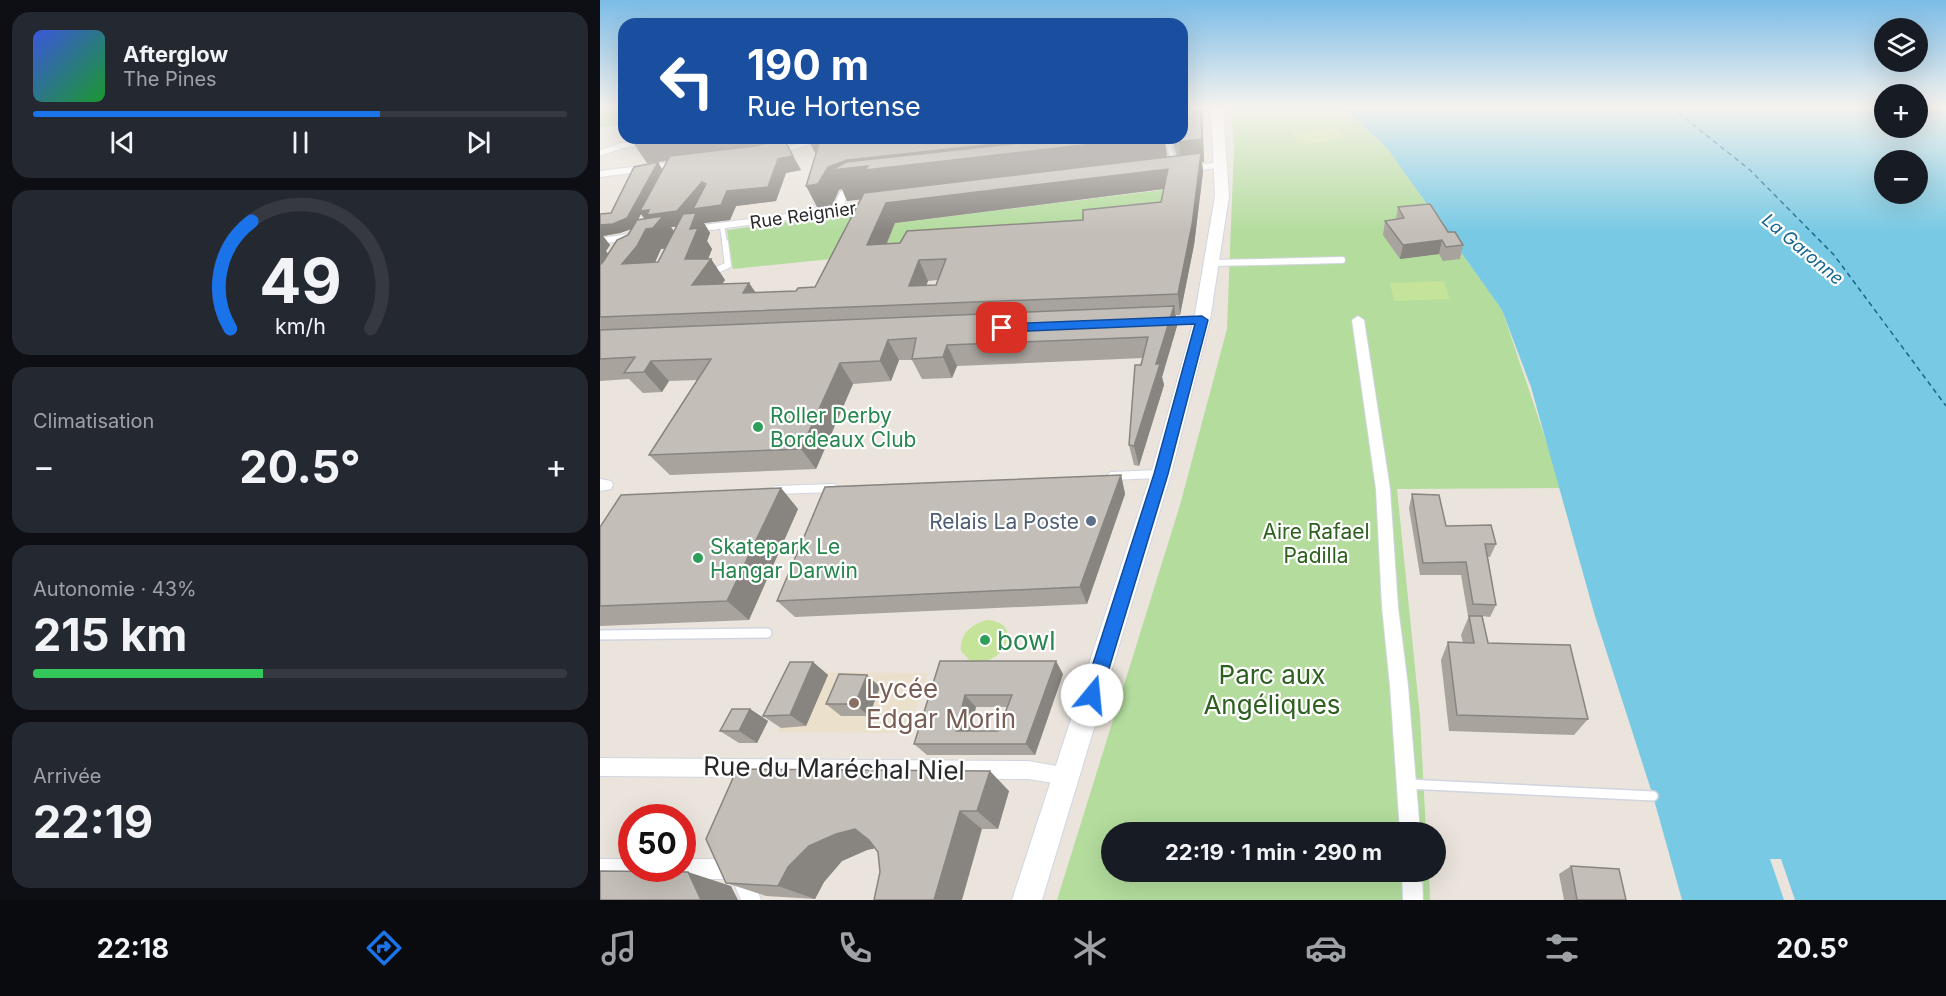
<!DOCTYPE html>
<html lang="fr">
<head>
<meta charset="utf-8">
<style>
  body { margin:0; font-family:Inter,sans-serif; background:#242831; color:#f1f3f6; height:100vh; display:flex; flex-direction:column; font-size:22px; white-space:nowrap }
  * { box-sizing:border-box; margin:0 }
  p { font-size:20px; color:#9ea1a6 }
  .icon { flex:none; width:33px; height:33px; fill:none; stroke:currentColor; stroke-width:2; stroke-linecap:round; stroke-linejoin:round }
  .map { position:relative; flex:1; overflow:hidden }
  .drawer { display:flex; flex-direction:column; gap:12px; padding:12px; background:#0d0f14; width:600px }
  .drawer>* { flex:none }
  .top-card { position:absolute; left:18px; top:18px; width:570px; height:126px; border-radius:18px; box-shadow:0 6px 24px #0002; background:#1a4fa0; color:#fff; overflow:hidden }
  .tools { position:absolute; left:1274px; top:18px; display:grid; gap:12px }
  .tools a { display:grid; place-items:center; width:54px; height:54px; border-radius:50%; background:#171b24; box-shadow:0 6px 24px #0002; font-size:30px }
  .speed { position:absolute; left:18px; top:804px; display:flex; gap:12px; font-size:30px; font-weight:700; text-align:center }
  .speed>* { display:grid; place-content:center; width:78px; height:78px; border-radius:50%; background:#171b24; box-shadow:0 6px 24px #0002; line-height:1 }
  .speed .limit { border:9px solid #d22; background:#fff; color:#111 }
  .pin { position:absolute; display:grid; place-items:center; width:51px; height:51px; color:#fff; margin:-26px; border-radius:12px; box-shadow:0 3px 9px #0006 }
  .me { position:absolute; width:66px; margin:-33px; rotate:17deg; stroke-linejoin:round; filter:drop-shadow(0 0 4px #0008) }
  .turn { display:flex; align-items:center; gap:21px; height:126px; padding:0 30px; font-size:27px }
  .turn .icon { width:78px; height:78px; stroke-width:2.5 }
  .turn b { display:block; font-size:42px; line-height:51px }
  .big { font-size:45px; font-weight:700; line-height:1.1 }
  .drawer .tile { flex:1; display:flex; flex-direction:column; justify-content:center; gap:9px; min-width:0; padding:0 21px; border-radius:18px; background:#242831 }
  .drawer .dial { align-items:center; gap:0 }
  .dial svg { height:156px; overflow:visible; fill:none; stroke:#363941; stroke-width:7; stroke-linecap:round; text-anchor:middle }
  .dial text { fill:#f1f3f6; stroke:none }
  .song { display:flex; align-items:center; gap:18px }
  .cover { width:72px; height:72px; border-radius:9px; background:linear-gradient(135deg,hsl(230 70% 55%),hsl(130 70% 35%)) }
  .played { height:6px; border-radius:3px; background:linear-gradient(90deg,#1a73e8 65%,#363941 65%) }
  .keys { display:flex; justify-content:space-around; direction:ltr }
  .heat { display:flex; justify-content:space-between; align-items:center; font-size:33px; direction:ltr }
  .charge { height:9px; border-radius:4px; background:linear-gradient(90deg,#34c759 43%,#363941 0) }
  .trip { position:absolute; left:501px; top:822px; width:345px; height:60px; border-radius:30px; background:#171b24; box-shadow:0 6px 24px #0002; font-weight:700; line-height:60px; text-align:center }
  .dock { display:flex; height:96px; justify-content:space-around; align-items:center; background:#090b0e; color:#9ea1a6 }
  .dock .icon { width:42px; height:42px }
  .dock .on { color:#1a73e8 }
  .dock b { font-size:27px; color:#f1f3f6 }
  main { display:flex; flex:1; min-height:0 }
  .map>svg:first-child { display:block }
  .education { fill:#ebe0cc }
  .green { fill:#b3dc9d }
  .pitch { fill:#c5e399 }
  .water { fill:#77c9e4; fill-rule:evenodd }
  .pier { fill:#eae4dc }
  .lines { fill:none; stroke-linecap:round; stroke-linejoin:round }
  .ferry { stroke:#18678e; stroke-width:1.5; stroke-dasharray:5 4; stroke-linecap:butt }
  .service-far3-casing { stroke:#d1d5e1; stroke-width:7 }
  .service-far2-casing { stroke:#d1d5e1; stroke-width:8 }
  .service-far1-casing { stroke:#d1d5e1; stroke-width:10 }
  .service-casing { stroke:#d1d5e1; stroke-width:12 }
  .minor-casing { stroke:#d1d5e1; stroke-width:2 }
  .secondary-casing { stroke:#d1d5e1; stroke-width:2 }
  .service-far3 { stroke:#fff; stroke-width:4.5 }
  .service-far2 { stroke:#fff; stroke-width:6 }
  .service-far1 { stroke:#fff; stroke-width:8 }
  .service { stroke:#fff; stroke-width:9 }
  .minor { fill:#fff; fill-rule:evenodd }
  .secondary { fill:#fff; fill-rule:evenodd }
  .wall { fill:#a8a39d; fill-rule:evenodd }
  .shaded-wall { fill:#888580 }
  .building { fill:#c3beb7; stroke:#888580; stroke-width:1.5; fill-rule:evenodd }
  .route { fill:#1a73e8; stroke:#114b97; stroke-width:1.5 }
  .leisure-dot { fill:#2e9e5b; stroke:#fff; stroke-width:2 }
  .service-dot { fill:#5c6f8a; stroke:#fff; stroke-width:2 }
  .education-dot { fill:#8d6e63; stroke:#fff; stroke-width:2 }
  .labels { text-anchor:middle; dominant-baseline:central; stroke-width:4.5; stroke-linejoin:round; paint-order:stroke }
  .far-street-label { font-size:18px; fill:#292929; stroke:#fff }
  .far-water-label { font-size:18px; font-style:italic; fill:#18678e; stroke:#fff }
  .leisure-label { font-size:21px; fill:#27864d; stroke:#fff; text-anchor:start }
  .service-label { font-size:21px; fill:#4e5e75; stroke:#fff; text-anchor:end }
  .park-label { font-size:21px; fill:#2e601f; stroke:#fff }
  .near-leisure-label { font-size:26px; fill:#27864d; stroke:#fff; text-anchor:start }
  .near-park-label { font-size:26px; fill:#2e601f; stroke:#fff }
  .near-education-label { font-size:26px; fill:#785e54; stroke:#fff; text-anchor:start }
  .near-street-label { font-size:26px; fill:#292929; stroke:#fff }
</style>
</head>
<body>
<main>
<section class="drawer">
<div class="tile">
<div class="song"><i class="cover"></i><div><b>Afterglow</b><p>The Pines</p></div></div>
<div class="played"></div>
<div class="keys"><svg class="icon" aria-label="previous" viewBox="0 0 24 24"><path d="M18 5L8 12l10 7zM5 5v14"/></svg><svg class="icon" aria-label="pause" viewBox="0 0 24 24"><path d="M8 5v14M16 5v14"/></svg><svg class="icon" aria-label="next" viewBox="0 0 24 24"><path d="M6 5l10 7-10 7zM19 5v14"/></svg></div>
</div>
<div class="tile dial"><svg viewBox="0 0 100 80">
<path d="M14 69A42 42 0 1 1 86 69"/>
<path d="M14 69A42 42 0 0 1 25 14" stroke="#1a73e8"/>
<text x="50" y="56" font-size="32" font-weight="700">49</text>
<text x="50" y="72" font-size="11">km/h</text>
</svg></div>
<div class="tile"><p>Climatisation</p>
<div class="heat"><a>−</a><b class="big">20.5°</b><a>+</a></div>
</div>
<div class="tile"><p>Autonomie · 43%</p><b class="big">215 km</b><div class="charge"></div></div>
<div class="tile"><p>Arrivée</p><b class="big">22:19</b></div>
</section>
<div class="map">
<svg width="1346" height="900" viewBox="0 0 1346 900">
  <rect width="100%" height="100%" fill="#eae4dc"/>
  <path class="education" d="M203 672 328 673 308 733 177 732Z"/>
  <g class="green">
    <path d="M0 107H24V125L0 127Z"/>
    <path d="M631 107H743L787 148 902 310 962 488 797 489 820 717 826 832H512V872H829L830 900H457L580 505 627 329 634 147Z"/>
    <path d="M570 189 564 222 286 244 295 223Z"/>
    <path d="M255 213 231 259 133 269 127 230Z"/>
  </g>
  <g class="pitch">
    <path d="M737 127 745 139 699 145 692 133Z"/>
    <path d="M844 281 850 299 794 301 790 283Z"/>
    <path d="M387 620C426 622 404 669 370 661L361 651C359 634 372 624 387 620Z"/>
  </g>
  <path class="water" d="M743 107H1284V128H1317V107L1346 108V900H1082L1053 796 995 616 931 387 902 310 787 148ZM1284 160H1317V194H1284Z"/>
  <path class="pier" d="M1170 859H1181L1195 900H1184Z"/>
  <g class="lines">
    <path class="ferry" d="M1071 107 1150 170 1234 255 1346 406"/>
    <defs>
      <g id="service-far3">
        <path d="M572 156 568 145 577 141"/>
        <path d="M122 226 125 244"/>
      </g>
      <g id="service-far2">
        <path d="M613 263 742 260"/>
        <path d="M117 270 128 265 125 242"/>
      </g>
      <g id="service-far1">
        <path d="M512 476 558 474"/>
        <path d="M176 490 233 488"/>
      </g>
      <g id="service">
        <path d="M0 635 167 633"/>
        <path d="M807 784 1053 796"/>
      </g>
      <g id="minor">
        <path d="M56 138H76L72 141 23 148 0 156V150L22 143Z"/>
        <path d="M216 138H230L172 156 168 153Z"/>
        <path d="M81 161 86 164 84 166 0 177V171Z"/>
        <path d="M621 162 624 163V167L585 172 580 169 585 166Z"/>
        <path d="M260 185 263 186V190L247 196 243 207 275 203 280 206 278 208 88 233 83 230 88 227 233 208 240 192Z"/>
        <path d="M37 233 41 234V238L0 244V238Z"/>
        <path d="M602 316 608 320 606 323 559 325 553 321 559 317Z"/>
        <path d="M758 316 764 320 790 489 798 607 808 686 820 832H800L790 686 782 607 776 489 752 320Z"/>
        <path d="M0 479 11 481 13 485 11 489 0 491Z"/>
        <path d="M0 758 428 761 474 769 476 776 474 783 467 785 428 779 0 776Z"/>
        <path d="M0 859H32V868H82V859H133C150 866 155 884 161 900H141L135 886 129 879H0Z"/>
        <path d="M802 872H822L823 900H803Z"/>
      </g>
      <path id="secondary" d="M611 107H623L629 196 610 320 571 474 442 900H412L551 474 594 320 615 196Z"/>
    </defs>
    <use href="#service-far3" class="service-far3-casing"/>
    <use href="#service-far2" class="service-far2-casing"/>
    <use href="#service-far1" class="service-far1-casing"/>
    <use href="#service" class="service-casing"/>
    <use href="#minor" class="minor-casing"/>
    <use href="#secondary" class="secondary-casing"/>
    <use href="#service-far3" class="service-far3"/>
    <use href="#service-far2" class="service-far2"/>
    <use href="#service-far1" class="service-far1"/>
    <use href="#service" class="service"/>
    <use href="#minor" class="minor"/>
    <use href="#secondary" class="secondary"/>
  </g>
  <g class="wall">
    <path d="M582 107H602L604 162H602L603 172 594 245 580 315H576L577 326 562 377 564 385 539 466 534 465 529 445 543 358 357 366 352 378 322 379 312 360H299L291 381 253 384 216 469 70 475 49 455 97 380 69 381 62 392 43 393 29 379 0 381V214L11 213 63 170 67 161 47 163 30 138H183L201 170 186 173 176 201 136 206 130 220 104 223 110 233 107 241 112 249 108 259H111L125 280 122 284 149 283 155 293 196 291 215 287 260 199 247 201 242 189 239 190 231 208 218 209 216 154 210 143 212 138H582ZM573 138 574 147 577 156 567 157 565 142ZM564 189 561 202 483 220 300 243 287 244 295 223ZM41 214 45 219H38ZM71 227H77L74 232ZM32 229 28 235 8 254 6 251 10 245 3 236 20 233ZM61 249H65L58 262H55ZM338 280 336 285H326L328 281Z"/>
    <path d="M798 207 848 232 863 245 860 259 843 261 839 254 800 259 783 235 785 221 796 219Z"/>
    <path d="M521 475 525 494 487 604 195 617 177 601Z"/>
    <path d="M181 488 198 509 149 620 0 626V527Z"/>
    <path d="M812 494 846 526 896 544 890 557H888L896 605 890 617 882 616 888 643 988 719 974 735 849 731 841 660 848 642 863 643 861 635 869 616H877H868L861 575H820L809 508Z"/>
    <path d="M340 661 463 674 435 755H327L314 744ZM376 707H407L398 731H370Z"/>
    <path d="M213 662 228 675 206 726 181 728 163 716Z"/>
    <path d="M267 675 280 687 269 716H241L226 704Z"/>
    <path d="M150 709 168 721 157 743H139L120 731Z"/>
    <path d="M409 791 398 829H382L280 872 278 852 275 848 267 850 242 861 224 882 215 899 166 896 126 883Z"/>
    <path d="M971 866 1026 900H964L959 874Z"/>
  </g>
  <g class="shaded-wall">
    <path d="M601 107H602L604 162H602L603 172 594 245 580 315 578 294 581 165 579 142Z"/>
    <path d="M30 138H183L186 144 163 150 47 163Z"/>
    <path d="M450 138H573L565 142 568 166 247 201 242 189 239 190 231 208 218 209 206 186 228 167 247 160Z"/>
    <path d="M220 141 222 166 210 143Z"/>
    <path d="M193 156 201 170 186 173 176 201 136 206 130 220 104 223 110 233 107 241 112 249 105 267 111 259 125 280 107 306 92 285 85 259 87 225 71 227 78 237 68 248 61 249 53 267 22 264 46 229 50 226 41 214 34 228 20 233 3 236 10 245 6 251 15 263 0 285V225L58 162 64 172 102 182 112 196 127 191 178 159Z"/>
    <path d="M568 169 571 188 295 223 277 265 267 245 286 203Z"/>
    <path d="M842 240 839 254 800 259 803 245Z"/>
    <path d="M319 260 328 281 319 304 309 286Z"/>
    <path d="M149 283 163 303 143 293Z"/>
    <path d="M574 306 577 326 562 377 564 385 539 466 534 446 556 364Z"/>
    <path d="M288 340 299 360 291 381 280 361Z"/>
    <path d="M347 345 357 366 352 378 343 357Z"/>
    <path d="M51 361 69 381 62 392 44 372Z"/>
    <path d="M240 363 253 384 216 469 201 449Z"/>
    <path d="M521 475 525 494 487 604 480 587Z"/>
    <path d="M181 488 198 509 149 620 127 601Z"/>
    <path d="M456 661 463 674 435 755 426 744Z"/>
    <path d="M213 662 228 675 206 726 190 715Z"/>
    <path d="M267 675 280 687 269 716 255 704Z"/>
    <path d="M365 695 376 707 367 742 356 731Z"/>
    <path d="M150 709 168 721 157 743 139 731Z"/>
    <path d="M390 771 409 791 398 829 377 811Z"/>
    <path d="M360 811 382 829 362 900H334Z"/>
    <path d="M255 829 285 846 267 850 242 861 224 882 215 899 178 886 188 867 209 846 236 834Z"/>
    <path d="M88 872 131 886 138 900H101Z"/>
  </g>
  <g class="building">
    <path d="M582 107H601L602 139 579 142 577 138H582Z"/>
    <path d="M212 138H450L247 160 228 167 218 184 206 186 220 141 210 143Z"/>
    <path d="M467 138H545L265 170 268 166 232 170 246 162Z"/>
    <path d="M184 139 193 156 178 159 168 187 127 191 121 205 93 209 106 184 102 182 77 211 47 215 49 210 40 211 70 156 155 146Z"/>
    <path d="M601 153 592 225 578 294 0 317V265L3 262 17 240 28 235 37 220 63 216 53 228 46 229 37 246 22 264 58 262 83 214 96 213 90 229 98 228 85 259H111L92 285 149 283 143 293 196 291 198 288 215 287 264 193ZM568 169 561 202 483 210V220L307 231 300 243 267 245 286 203ZM346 259 336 285 309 286 319 260Z"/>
    <path d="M58 162 27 218 13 224 0 225V214L11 213 34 167Z"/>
    <path d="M830 204 848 232H855L863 245 846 247 842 240 803 245 785 221 804 218 798 207Z"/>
    <path d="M574 306 556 364H560L534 446 529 445 535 365H541L548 337 347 345 343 357 312 359 316 338 288 340 280 361 240 363 201 449 49 455 111 359 51 361 44 372 24 373 35 357 0 359V330Z"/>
    <path d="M521 475 480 587 177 601 225 487Z"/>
    <path d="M181 488 127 601 0 606V527L21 495Z"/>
    <path d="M812 494 839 495 846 526 891 525 896 544H885L896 605 873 604 866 562 823 563Z"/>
    <path d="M869 616H882L888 643 970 645 988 719 857 715 848 642 874 643Z"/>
    <path d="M340 661H456L426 744H314ZM365 695H412L398 731H356Z"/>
    <path d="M190 662H213L190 715 163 716Z"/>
    <path d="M239 674 267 675 255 704H226Z"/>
    <path d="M132 709H150L139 731H120Z"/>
    <path d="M137 769 390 771 377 811H360L334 900H274L280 872 278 852 269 840 255 829 236 834 209 846 188 867 178 886 126 883 106 839Z"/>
    <path d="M971 866 1019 869 1026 900H977Z"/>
    <path d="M0 871 88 872 101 900H0Z"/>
  </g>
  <linearGradient id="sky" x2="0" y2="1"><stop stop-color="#7bbce6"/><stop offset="0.46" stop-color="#f6f3ef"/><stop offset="1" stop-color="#f6f3ef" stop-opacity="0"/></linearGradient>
  <rect width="1346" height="233" fill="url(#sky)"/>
  <path class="route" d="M602 316 608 320 568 474 501 695 498 701 492 703 486 701 483 695 554 474 595 324 402 332 397 328 402 324Z"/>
  <g class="leisure-dot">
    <circle cx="158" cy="427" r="6"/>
    <circle cx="98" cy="558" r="6"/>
    <circle cx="385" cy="640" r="6"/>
  </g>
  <circle class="service-dot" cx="491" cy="521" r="6"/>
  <circle class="education-dot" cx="254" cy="703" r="6"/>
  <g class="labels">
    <g class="far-street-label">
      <text transform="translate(203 215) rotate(-8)">Rue Reignier</text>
    </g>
    <g class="far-water-label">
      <text transform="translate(1203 249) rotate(40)">La Garonne</text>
    </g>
    <g class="leisure-label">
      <text x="170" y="415">Roller Derby<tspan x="170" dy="24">Bordeaux Club</tspan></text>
      <text x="110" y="546">Skatepark Le<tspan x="110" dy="24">Hangar Darwin</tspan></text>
    </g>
    <g class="service-label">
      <text x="479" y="521">Relais La Poste</text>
    </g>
    <g class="park-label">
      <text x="716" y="531">Aire Rafael<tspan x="716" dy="24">Padilla</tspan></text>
    </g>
    <g class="near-leisure-label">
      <text x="397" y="640">bowl</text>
    </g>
    <g class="near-park-label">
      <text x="672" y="674">Parc aux<tspan x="672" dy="30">Angéliques</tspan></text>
    </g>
    <g class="near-education-label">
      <text x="266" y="688">Lycée<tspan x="266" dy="30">Edgar Morin</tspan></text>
    </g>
    <g class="near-street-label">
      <text transform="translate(234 768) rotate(1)">Rue du Maréchal Niel</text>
    </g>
  </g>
</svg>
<div class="tools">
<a><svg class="icon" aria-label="layers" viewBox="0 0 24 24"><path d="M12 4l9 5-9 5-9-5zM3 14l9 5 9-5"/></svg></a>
<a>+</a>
<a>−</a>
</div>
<div class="speed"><div class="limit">50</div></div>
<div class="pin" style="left:402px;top:328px;background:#d93025"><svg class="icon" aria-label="arrive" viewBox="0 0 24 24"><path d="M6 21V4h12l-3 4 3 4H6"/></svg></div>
<svg class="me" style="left:492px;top:695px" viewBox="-20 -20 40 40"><circle r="19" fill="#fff"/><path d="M0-13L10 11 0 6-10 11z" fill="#1a73e8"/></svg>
<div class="trip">22:19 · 1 min · 290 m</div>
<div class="top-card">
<div class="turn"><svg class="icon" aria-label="left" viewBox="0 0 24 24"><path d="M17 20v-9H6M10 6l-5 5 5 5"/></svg><div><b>190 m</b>Rue Hortense</div></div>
</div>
</div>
</main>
<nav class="dock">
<b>22:18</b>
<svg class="icon on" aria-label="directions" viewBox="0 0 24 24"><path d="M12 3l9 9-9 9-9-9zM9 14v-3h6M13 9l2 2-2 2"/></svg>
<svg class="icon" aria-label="music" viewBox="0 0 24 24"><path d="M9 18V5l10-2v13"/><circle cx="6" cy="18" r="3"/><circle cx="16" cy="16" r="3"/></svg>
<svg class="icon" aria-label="phone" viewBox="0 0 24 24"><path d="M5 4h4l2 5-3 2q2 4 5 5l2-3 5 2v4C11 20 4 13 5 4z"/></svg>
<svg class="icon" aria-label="climate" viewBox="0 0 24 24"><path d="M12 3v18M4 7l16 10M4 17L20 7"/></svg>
<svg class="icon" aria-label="car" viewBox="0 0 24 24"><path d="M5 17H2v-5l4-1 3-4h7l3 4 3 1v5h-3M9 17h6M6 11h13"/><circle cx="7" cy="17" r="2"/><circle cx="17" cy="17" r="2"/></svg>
<svg class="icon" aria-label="filters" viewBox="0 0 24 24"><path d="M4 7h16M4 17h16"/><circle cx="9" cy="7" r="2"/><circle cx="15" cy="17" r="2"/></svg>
<b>20.5°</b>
</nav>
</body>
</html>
